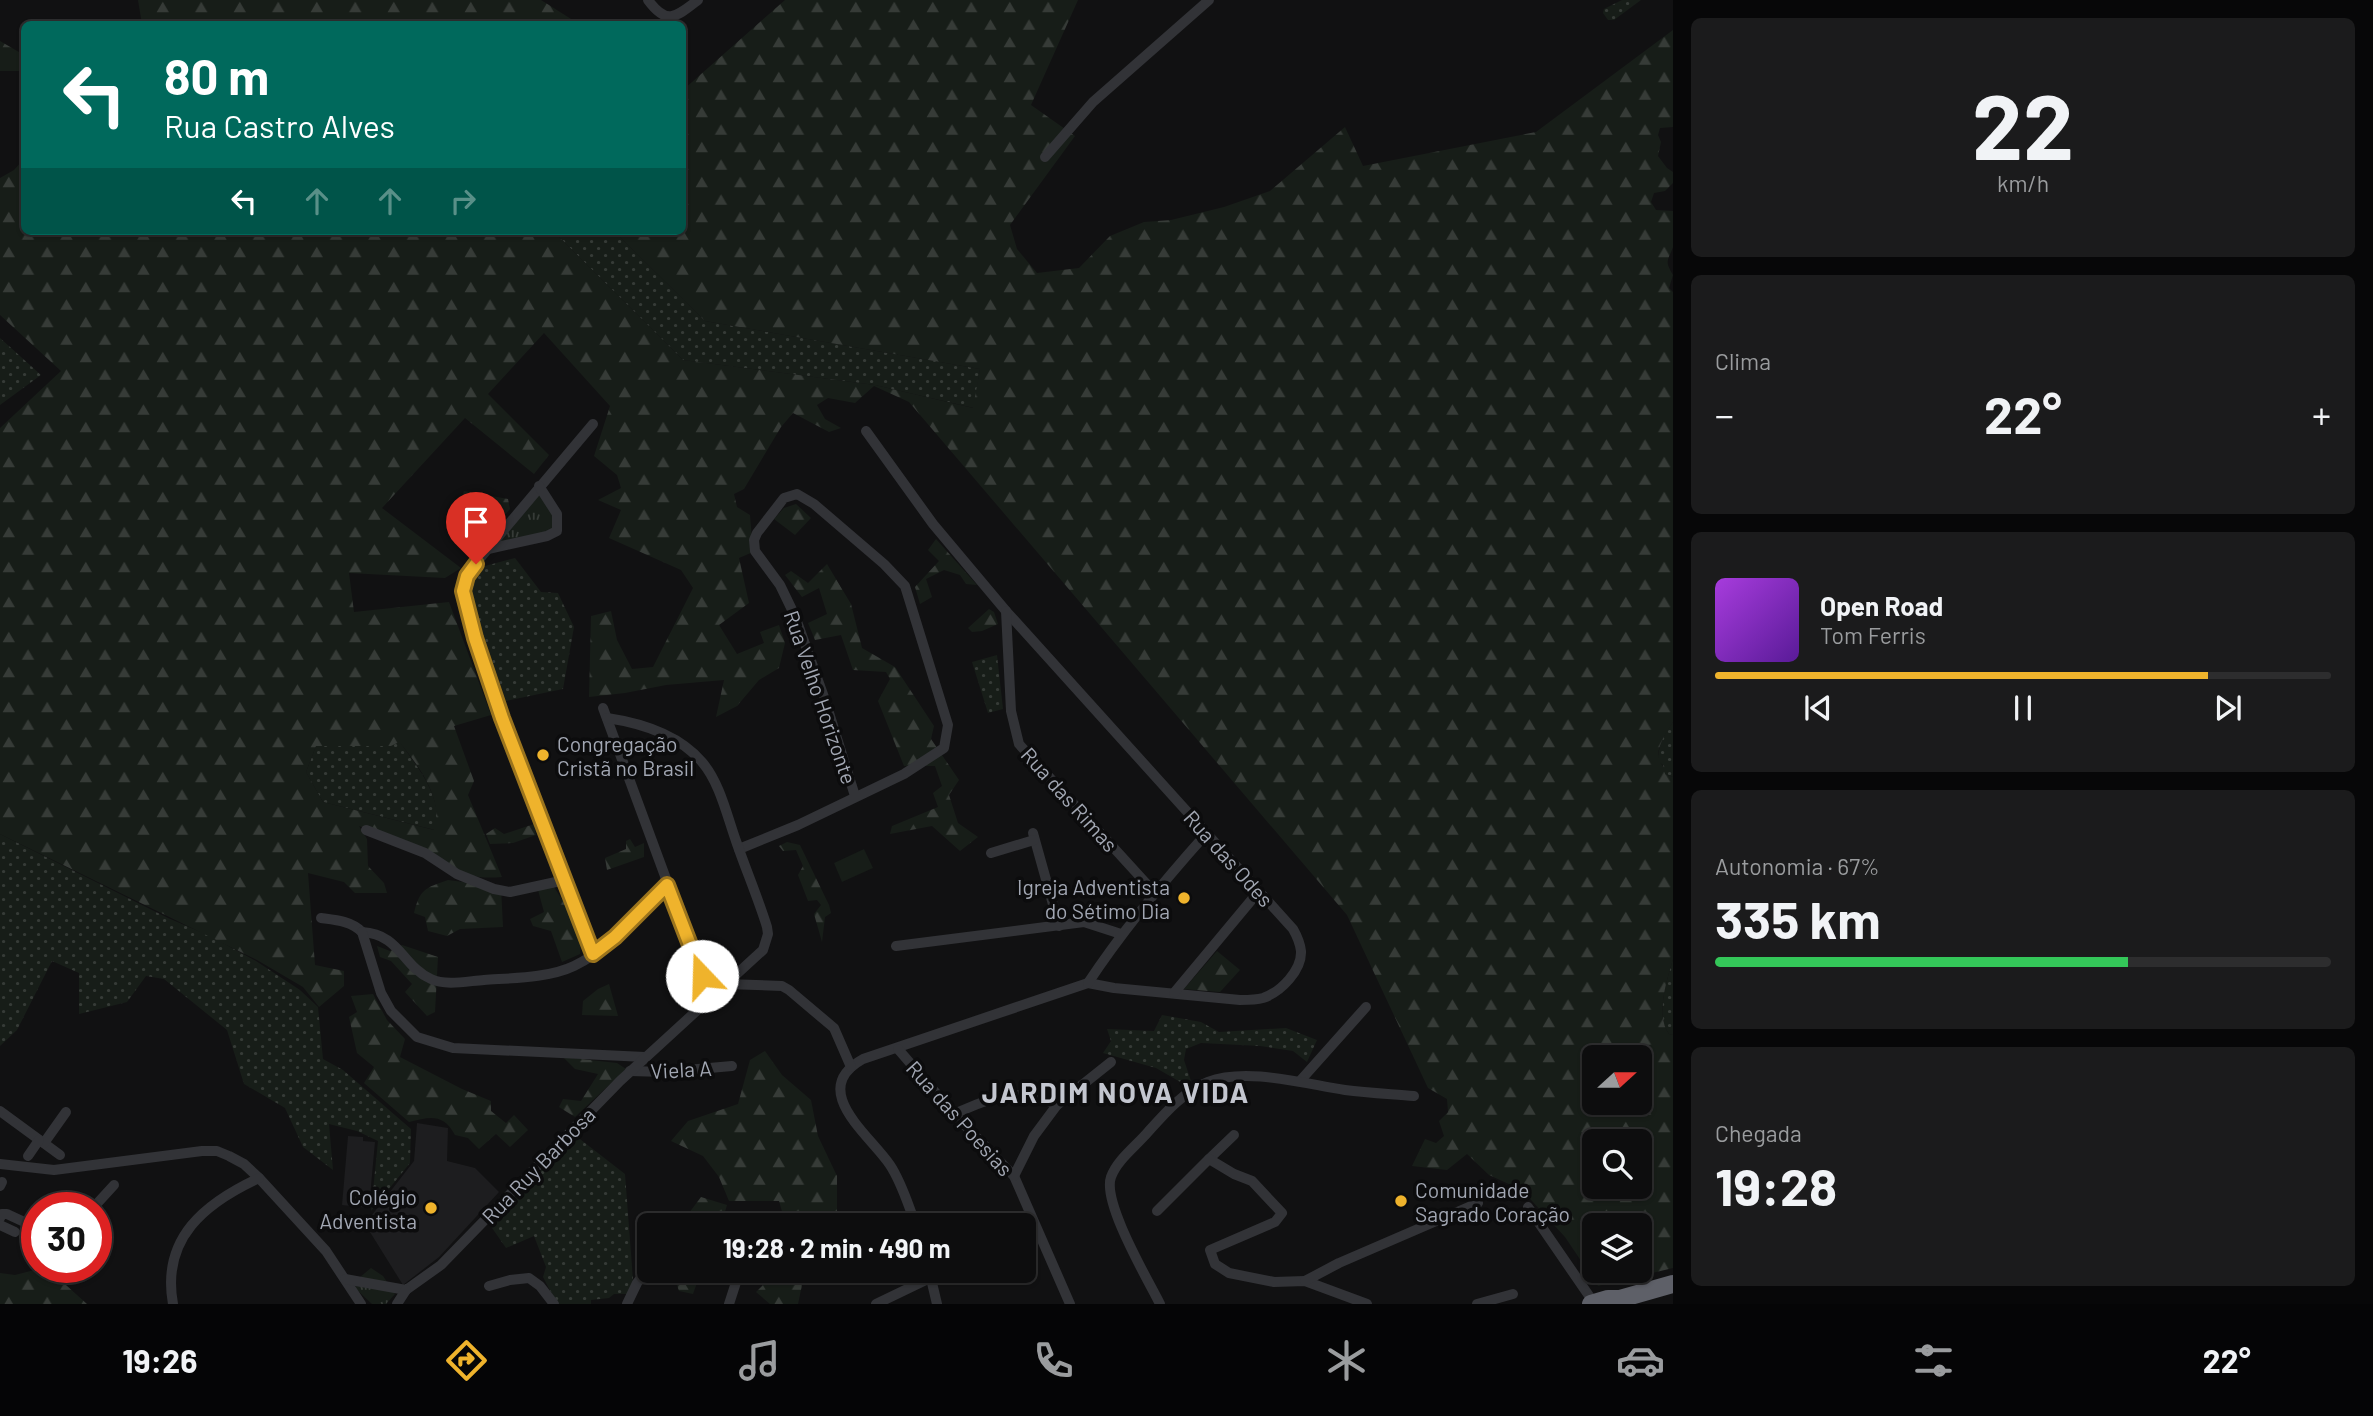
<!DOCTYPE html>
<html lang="pt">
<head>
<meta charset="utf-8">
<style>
  body { margin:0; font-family:Barlow,sans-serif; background:#1b1b1c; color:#f1f3f6; height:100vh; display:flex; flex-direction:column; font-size:26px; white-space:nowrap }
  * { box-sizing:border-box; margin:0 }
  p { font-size:23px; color:#9a9c9e }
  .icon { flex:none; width:38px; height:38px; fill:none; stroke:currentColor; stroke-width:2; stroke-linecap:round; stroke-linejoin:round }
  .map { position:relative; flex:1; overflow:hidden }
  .drawer { display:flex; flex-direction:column; gap:18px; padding:18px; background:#070708; width:700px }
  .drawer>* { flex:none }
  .banner { position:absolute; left:21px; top:21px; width:665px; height:214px; border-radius:10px; box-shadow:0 2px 5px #0004,0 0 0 2px #2d2d2e; background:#00695c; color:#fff; overflow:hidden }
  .needle { width:46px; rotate:69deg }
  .tools { position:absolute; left:1582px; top:1045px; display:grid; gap:14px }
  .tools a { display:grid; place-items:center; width:70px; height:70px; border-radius:10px; background:#0d0d0e; box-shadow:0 2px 5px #0004,0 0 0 2px #2d2d2e; font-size:35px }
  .speed { position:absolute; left:21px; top:1192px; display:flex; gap:14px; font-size:35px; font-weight:700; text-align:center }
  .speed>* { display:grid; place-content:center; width:91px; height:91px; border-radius:50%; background:#0d0d0e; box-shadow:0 2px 5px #0004,0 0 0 2px #2d2d2e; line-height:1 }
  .speed .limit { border:10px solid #d22; background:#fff; color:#111 }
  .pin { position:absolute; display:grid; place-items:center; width:60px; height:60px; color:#fff; margin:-72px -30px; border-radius:50% 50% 50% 0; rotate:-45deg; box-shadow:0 0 7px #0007 }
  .pin .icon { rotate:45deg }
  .me { position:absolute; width:77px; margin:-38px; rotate:339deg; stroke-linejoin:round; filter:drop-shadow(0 0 5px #0008) }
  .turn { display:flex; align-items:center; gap:24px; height:147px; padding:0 28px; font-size:32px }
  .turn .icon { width:91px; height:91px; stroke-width:2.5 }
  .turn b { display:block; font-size:49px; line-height:60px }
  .lanes { display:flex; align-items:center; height:66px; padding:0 28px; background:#0003; justify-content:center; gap:35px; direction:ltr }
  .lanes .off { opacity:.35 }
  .big { font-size:52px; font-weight:700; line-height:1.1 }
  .drawer .widget { flex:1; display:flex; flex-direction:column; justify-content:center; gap:10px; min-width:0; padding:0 24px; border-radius:10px; background:#1b1b1c }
  .drawer .dial { align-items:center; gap:0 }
  .dial b { font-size:91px; line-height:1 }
  .song { display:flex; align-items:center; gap:21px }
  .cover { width:84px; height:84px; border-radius:10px; background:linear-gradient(135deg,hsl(280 70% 55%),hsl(270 70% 35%)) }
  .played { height:7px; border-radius:4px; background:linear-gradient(90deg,#efb32c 80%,#2d2d2e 80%) }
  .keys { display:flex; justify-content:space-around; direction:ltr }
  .heat { display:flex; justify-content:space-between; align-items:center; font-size:38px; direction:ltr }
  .charge { height:10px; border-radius:5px; background:linear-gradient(90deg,#34c759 67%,#2d2d2e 0) }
  .trip { position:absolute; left:637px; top:1213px; width:399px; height:70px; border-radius:10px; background:#0d0d0e; box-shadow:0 2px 5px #0004,0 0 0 2px #2d2d2e; font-weight:700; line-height:70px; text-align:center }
  .menu { display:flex; height:112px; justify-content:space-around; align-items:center; background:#050506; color:#9a9c9e }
  .menu .icon { width:49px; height:49px }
  .menu .selected { color:#efb32c }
  .menu b { font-size:32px; color:#f1f3f6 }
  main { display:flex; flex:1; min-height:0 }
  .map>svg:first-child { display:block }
  .built { fill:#1d1d1f }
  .grass { fill:url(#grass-dots) }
  .forest { fill:url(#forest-firs); fill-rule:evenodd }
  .park { fill:url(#park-tufts) }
  .pitch { fill:#171d18 }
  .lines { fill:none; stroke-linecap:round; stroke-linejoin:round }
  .street { stroke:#323337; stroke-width:10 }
  .highway { stroke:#5e6068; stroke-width:18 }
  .route-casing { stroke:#9b741d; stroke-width:18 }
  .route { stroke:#efb32c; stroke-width:12 }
  .poi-dot { fill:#efb32c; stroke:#0c0c0d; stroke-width:2.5 }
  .labels { text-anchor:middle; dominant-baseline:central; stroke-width:7; stroke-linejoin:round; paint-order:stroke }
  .street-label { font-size:21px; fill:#a2a7b3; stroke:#0c0c0d }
  .poi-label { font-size:21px; fill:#a2a7b3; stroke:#0c0c0d; text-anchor:start }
  .district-label { font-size:28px; font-weight:bold; letter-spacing:2px; fill:#c3c6cf; stroke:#0c0c0d }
</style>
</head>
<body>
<main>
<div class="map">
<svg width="1673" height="1304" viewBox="0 0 1673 1304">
  <defs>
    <pattern id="grass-dots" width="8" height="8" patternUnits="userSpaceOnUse" patternTransform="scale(1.75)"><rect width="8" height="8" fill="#171d18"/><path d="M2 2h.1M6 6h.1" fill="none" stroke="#363b37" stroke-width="1.8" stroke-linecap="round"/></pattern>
    <pattern id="forest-firs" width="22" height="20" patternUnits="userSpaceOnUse" patternTransform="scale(1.75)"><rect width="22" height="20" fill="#171d18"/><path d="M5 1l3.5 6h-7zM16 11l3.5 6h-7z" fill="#363b37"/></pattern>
    <pattern id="park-tufts" width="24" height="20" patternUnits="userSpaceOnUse" patternTransform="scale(1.75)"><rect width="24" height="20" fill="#171d18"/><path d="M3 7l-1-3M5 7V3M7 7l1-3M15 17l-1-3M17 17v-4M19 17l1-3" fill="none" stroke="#363b37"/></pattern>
  </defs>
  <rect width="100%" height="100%" fill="#111112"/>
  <g class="built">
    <path d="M417 1123 448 1128 447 1161 475 1168 499 1192 439 1257 403 1285 365 1224 414 1161Z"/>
    <path d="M348 1136 363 1137V1141L375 1142 369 1208 342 1205Z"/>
  </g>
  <g class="grass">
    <path d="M1622 0H1641L1614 20H1608L1603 13 1604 9Z"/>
    <path d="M553 231H614L705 321 980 369 974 408 875 385 683 360Z"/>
    <path d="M0 338 41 375 0 405Z"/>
    <path d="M515 558 541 592 558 593 574 627 563 689 506 701 474 607 471 585 485 566Z"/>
    <path d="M997 655 1003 709 988 713 972 662Z"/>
    <path d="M1673 722V777L1665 774 1663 765 1658 761C1658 746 1664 734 1673 722Z"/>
    <path d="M399 741C416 765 445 799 435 830L323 802 306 772 316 746H391Z"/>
    <path d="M0 834 168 918 210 936 256 961 300 990 318 1007 323 1059 343 1070 411 1129 410 1163 371 1211 378 1141 357 1131 329 1124 333 1170 303 1147 285 1108 244 1084 227 1030 164 979 146 976 127 1002 79 1014V973L52 961 17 1030 0 1046Z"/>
    <path d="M1673 959V1035L1669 1034C1655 1015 1667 980 1673 959Z"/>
    <path d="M1162 1015 1201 1022 1219 1032 1286 1028 1317 1040 1307 1062 1293 1051 1260 1046 1201 1043 1186 1049 1184 1060 1191 1081 1182 1083 1156 1068 1103 1053 1111 1041 1107 1029 1154 1031Z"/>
    <path d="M576 1136 625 1174 633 1280 628 1294H614L609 1298 591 1300V1304H557L543 1277 546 1267 534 1236 506 1248 490 1225 527 1184Z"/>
  </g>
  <g class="forest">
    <path d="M138 0H541L579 24H142Z"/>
    <path d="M785 0H1078L1031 105 1075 136 1010 225 1017 249 1037 273 1079 268 1110 236 1144 222 1171 220 1224 207 1270 191 1345 127 1363 166 1536 132 1673 30V127L1660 128 1658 135 1661 142 1658 156 1667 168 1673 172V183L1665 191 1654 193 1651 202 1656 210 1673 211C1673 221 1673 237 1673 247 1668 261 1664 260 1673 275L1669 288 1673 292V722C1667 731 1655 749 1659 760 1660 763 1663 766 1665 769V774L1673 777V959C1667 980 1655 1015 1669 1034L1673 1035V1268L1598 1286 1565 1237 1522 1190 1489 1175 1467 1154 1447 1170 1412 1166 1425 1139 1436 1143 1444 1136 1439 1121 1448 1112 1447 1099 1428 1088 1347 915 909 402 874 386 855 403 828 398 817 405 825 419 841 428 829 432 793 413 781 427 744 489 734 494 737 507 750 515 753 552 739 558 749 603 719 625 737 654 764 643 760 632 779 625 785 643 779 668 759 680 737 706 716 717 724 680 666 685 625 693 589 697 591 616 611 611 617 640 632 669 653 667 693 588 681 570 609 538 621 510 598 500 621 488 617 475 594 456 610 406 544 333 488 394 549 455 534 474 465 418 382 508 461 568 445 578 349 573 354 612 449 602 491 715 454 726 474 781 468 795 502 877C462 881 454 865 421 850 401 841 379 834 359 826L367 839 368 866 384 883 387 893H355L344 882 308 873 315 965 344 971V986L319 1007 303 987 257 960 0 834V428L61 371 0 315V178L14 170 24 159V231H553L683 360 875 385 973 408 980 369 705 321 614 231H682L683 90ZM399 742C417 763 445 800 434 830L323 802 306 772 316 746H391ZM1594 1057H1640V1102H1594ZM1594 1141H1640V1186H1594ZM1594 1225H1640V1270H1594Z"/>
    <path d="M0 41 24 55V71H0Z"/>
    <path d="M464 491 508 499 510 509 481 544 456 517Z"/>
    <path d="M796 504 811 518 795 535 774 519 784 508Z"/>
    <path d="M936 539 977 585 966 584 960 575 944 570 926 579 932 597 920 604 915 587 939 561 928 550Z"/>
    <path d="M827 564 851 604 862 648 895 667 934 726 931 739 959 780 949 795 958 823 978 837 960 851 932 826 890 834 892 826 938 807 933 793 942 786 935 766H904L878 701 890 679 886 672 853 670 841 635 815 640 808 623 827 614 819 588 802 597 785 575 791 571 808 583Z"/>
    <path d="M989 609 994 612 998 624 982 631 972 632 968 628Z"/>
    <path d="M534 824 536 835 513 843 490 844 486 834 495 828 504 834Z"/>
    <path d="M630 839 635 847 644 843V857L607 870 605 858 626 849V841Z"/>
    <path d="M787 842 800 845 829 905 831 913 825 917 822 942 814 914 821 905 817 900 808 901 798 875 803 866 796 850 783 851 779 846Z"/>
    <path d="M448 880 501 887 503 927 460 929 447 936 428 931 425 917 414 913C420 889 425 888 448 880Z"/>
    <path d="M554 887C566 906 584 931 580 954L562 962 551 931 533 926 530 919 544 912 538 890Z"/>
    <path d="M402 945 438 957 435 1012 427 1016 405 992 412 984 391 961 380 957 377 946 390 951Z"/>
    <path d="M1217 951 1240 970 1220 992 1184 989Z"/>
    <path d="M609 984 618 1016 582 1015 583 1001 598 989Z"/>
    <path d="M373 994 387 1020 405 1039 400 1057 462 1089 491 1101V1111L506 1123 514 1115 528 1130 510 1147 496 1134 479 1149 468 1138 455 1135C443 1113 430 1117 409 1122L364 1083 374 1067 357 1053 349 1017 357 1012 351 996Z"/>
    <path d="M765 1051 782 1075 811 1100 818 1136 837 1176V1222L811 1219 785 1222 779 1201H729L719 1177 703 1156 671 1141 688 1121 738 1104 750 1060Z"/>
    <path d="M563 1057 617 1063 626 1069 575 1117 559 1107 563 1099 581 1101 598 1074 575 1069Z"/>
    <path d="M701 1197 727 1205 721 1225H708L709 1223 686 1217Z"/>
    <path d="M46 1267 87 1304H0V1273L15 1275Z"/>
    <path d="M672 1270 701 1271 693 1294 679 1291Z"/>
    <path d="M783 1271H805L798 1304H770L756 1292 763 1285 782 1277Z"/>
  </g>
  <g class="park">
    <path d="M539 486 554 508 557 531 487 549Z"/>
    <path d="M371 1268 383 1276 395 1294 386 1304H372L355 1288 359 1278Z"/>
  </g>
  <path class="pitch" d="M864 849 873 868 842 882 834 863Z"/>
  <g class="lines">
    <g class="street">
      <path d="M648 0C667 26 676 17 698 0"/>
      <path d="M1045 157 1093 102 1209 0"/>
      <path d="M593 424 476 563 467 576 463 591 475 638 502 718 593 954"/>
      <path d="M866 431 933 524 1006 611 1293 929C1297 936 1300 943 1301 951 1302 970 1281 992 1263 998 1256 1000 1248 1000 1240 1000L1114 988 1088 983 863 1059C807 1090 870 1135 890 1165 902 1183 908 1205 916 1225"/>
      <path d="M488 549 547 536 557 531V514L539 486"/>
      <path d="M1006 611 1011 711 1019 744 1154 892"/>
      <path d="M603 708 710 998"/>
      <path d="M366 830 425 853 457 874 494 889 510 892 565 880"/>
      <path d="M1033 833 1059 926"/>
      <path d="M739 849 798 825 904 774 944 748 948 725 905 586 884 564 814 504 797 494 784 498 757 533 754 540 755 551 780 585 795 616 825 700 855 796"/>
      <path d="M991 853 1034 840"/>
      <path d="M321 918C336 920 351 921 362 932"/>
      <path d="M362 932C400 934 402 966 431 979 446 986 468 981 484 980 512 978 549 978 574 966 612 948 638 913 667 885"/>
      <path d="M362 932 381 993 391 1011 417 1037 453 1048 645 1057"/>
      <path d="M896 946 1084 922 1121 934"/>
      <path d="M1088 983C1123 930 1163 882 1206 834"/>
      <path d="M726 984 782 986 789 990 834 1028 851 1067"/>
      <path d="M1174 993 1259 891"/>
      <path d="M898 1049 954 1114 1014 1176 1070 1304"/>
      <path d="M630 1071 664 1072 732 1066"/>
      <path d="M1300 1081 1366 1007"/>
      <path d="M0 1111 60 1155"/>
      <path d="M954 1114C991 1098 1020 1085 1057 1105"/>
      <path d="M44 1143 66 1112"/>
      <path d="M28 1156 39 1140"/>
      <path d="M1209 1159 1234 1135"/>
      <path d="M0 1164 54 1170 202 1151H217L229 1156 244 1164 259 1178 326 1251 361 1304"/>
      <path d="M1014 1176 1034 1136 1057 1105 1111 1062"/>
      <path d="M0 1186 2 1182"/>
      <path d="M1528 1207 1594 1303"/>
      <path d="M93 1208 114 1185"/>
      <path d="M1157 1211 1209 1159 1234 1174 1252 1181 1282 1213 1275 1222 1210 1250 1215 1264 1229 1273 1274 1282 1305 1281 1367 1304"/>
      <path d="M0 1218 2 1214H7L35 1227"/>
      <path d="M0 1225 15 1232"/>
      <path d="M753 1225 754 1221"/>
      <path d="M929 1270 937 1304"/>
      <path d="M345 1279 406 1290 441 1265 620 1081 763 950 768 934 767 927C758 898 746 870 736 841 727 816 720 783 702 762 679 735 641 723 607 718"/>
      <path d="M1305 1281 1339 1263 1478 1203"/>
      <path d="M489 1286 510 1280 529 1278 540 1286 554 1304"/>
      <path d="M173 1304C161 1238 205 1203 259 1178"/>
      <path d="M397 1304 406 1290"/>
      <path d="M627 1304 637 1283 649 1267"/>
      <path d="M729 1304 740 1270"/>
      <path d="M876 1304 930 1278"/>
      <path d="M1160 1304C1147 1278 1102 1202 1111 1177 1117 1160 1136 1146 1148 1132 1165 1113 1183 1092 1208 1082 1246 1067 1305 1084 1345 1090 1368 1093 1391 1094 1414 1096"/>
      <path d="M1477 1304 1513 1294"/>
    </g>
    <path class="highway" d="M1591 1304 1608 1299H1620L1673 1284"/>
  </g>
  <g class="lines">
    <defs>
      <path id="route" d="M476 564 467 576 463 591 475 638 502 718 593 954 615 937 667 885 702 976"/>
    </defs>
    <use href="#route" class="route-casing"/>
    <use href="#route" class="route"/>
  </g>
  <g class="poi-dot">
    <circle cx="543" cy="755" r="7"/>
    <circle cx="1184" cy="898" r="7"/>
    <circle cx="1401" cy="1201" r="7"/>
    <circle cx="431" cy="1208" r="7"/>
  </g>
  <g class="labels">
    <g class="street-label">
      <text transform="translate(821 697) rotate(71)">Rua Velho Horizonte</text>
      <text transform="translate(1070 799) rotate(48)">Rua das Rimas</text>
      <text transform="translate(1229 858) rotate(48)">Rua das Odes</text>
      <text transform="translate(681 1069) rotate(-3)">Viela A</text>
      <text transform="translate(960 1118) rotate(48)">Rua das Poesias</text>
      <text transform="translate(538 1165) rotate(-46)">Rua Ruy Barbosa</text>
    </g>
    <g class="poi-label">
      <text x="557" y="743">Congregação<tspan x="557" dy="24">Cristã no Brasil</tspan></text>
      <text x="1170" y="886" text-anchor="end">Igreja Adventista<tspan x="1170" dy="24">do Sétimo Dia</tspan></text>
      <text x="1415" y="1189">Comunidade<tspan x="1415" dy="24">Sagrado Coração</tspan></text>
      <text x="417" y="1196" text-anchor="end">Colégio<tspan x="417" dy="24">Adventista</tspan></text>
    </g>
    <g class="district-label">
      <text x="1116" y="1092">JARDIM NOVA VIDA</text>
    </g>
  </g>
</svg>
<div class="tools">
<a><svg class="needle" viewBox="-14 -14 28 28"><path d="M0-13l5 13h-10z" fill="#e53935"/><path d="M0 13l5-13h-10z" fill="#9a9c9e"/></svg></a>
<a><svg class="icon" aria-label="search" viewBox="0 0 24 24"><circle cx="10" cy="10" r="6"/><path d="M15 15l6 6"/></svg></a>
<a><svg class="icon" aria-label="layers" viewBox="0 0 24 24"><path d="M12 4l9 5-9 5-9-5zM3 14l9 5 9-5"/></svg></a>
</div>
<div class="speed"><div class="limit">30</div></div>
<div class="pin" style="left:476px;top:564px;background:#d93025"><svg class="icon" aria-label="arrive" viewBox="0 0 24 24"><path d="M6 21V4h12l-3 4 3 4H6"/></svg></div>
<svg class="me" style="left:702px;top:976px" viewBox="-20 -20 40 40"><circle r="19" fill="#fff"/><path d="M0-13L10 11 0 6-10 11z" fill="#efb32c"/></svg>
<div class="trip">19:28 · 2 min · 490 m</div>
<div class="banner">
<div class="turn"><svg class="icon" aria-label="left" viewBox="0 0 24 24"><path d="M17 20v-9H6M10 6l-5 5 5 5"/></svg><div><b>80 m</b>Rua Castro Alves</div></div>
<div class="lanes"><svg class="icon" aria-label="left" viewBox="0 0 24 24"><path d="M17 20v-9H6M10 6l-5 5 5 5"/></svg><svg class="icon off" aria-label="ahead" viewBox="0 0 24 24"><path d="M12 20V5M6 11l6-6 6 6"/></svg><svg class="icon off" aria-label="ahead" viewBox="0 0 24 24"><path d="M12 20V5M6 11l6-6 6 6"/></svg><svg class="icon off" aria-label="right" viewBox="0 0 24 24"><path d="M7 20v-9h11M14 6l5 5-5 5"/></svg></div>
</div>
</div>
<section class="drawer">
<div class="widget dial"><b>22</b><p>km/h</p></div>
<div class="widget"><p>Clima</p>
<div class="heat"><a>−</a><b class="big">22°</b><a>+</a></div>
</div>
<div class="widget">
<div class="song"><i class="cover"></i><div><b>Open Road</b><p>Tom Ferris</p></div></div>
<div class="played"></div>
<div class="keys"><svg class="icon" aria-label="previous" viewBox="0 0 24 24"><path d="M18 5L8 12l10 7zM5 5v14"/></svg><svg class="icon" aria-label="pause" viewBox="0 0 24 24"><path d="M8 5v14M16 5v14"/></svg><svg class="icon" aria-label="next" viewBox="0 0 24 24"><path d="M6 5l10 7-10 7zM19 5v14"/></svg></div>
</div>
<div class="widget"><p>Autonomia · 67%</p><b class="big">335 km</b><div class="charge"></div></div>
<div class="widget"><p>Chegada</p><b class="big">19:28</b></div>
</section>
</main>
<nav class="menu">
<b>19:26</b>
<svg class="icon selected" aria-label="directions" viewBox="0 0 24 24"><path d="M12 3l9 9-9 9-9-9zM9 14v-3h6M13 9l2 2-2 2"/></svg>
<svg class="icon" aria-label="music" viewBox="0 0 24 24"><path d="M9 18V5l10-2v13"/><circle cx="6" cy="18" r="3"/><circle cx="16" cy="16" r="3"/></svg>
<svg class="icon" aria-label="phone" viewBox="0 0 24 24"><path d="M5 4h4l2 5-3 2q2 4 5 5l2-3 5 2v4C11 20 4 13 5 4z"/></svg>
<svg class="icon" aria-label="climate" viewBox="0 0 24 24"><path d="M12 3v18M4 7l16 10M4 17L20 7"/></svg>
<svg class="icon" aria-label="car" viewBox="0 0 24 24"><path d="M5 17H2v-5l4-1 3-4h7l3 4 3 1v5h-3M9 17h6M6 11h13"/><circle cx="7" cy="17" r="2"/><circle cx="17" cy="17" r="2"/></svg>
<svg class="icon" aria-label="filters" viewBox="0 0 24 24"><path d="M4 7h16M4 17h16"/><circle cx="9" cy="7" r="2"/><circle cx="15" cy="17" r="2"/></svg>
<b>22°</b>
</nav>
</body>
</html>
